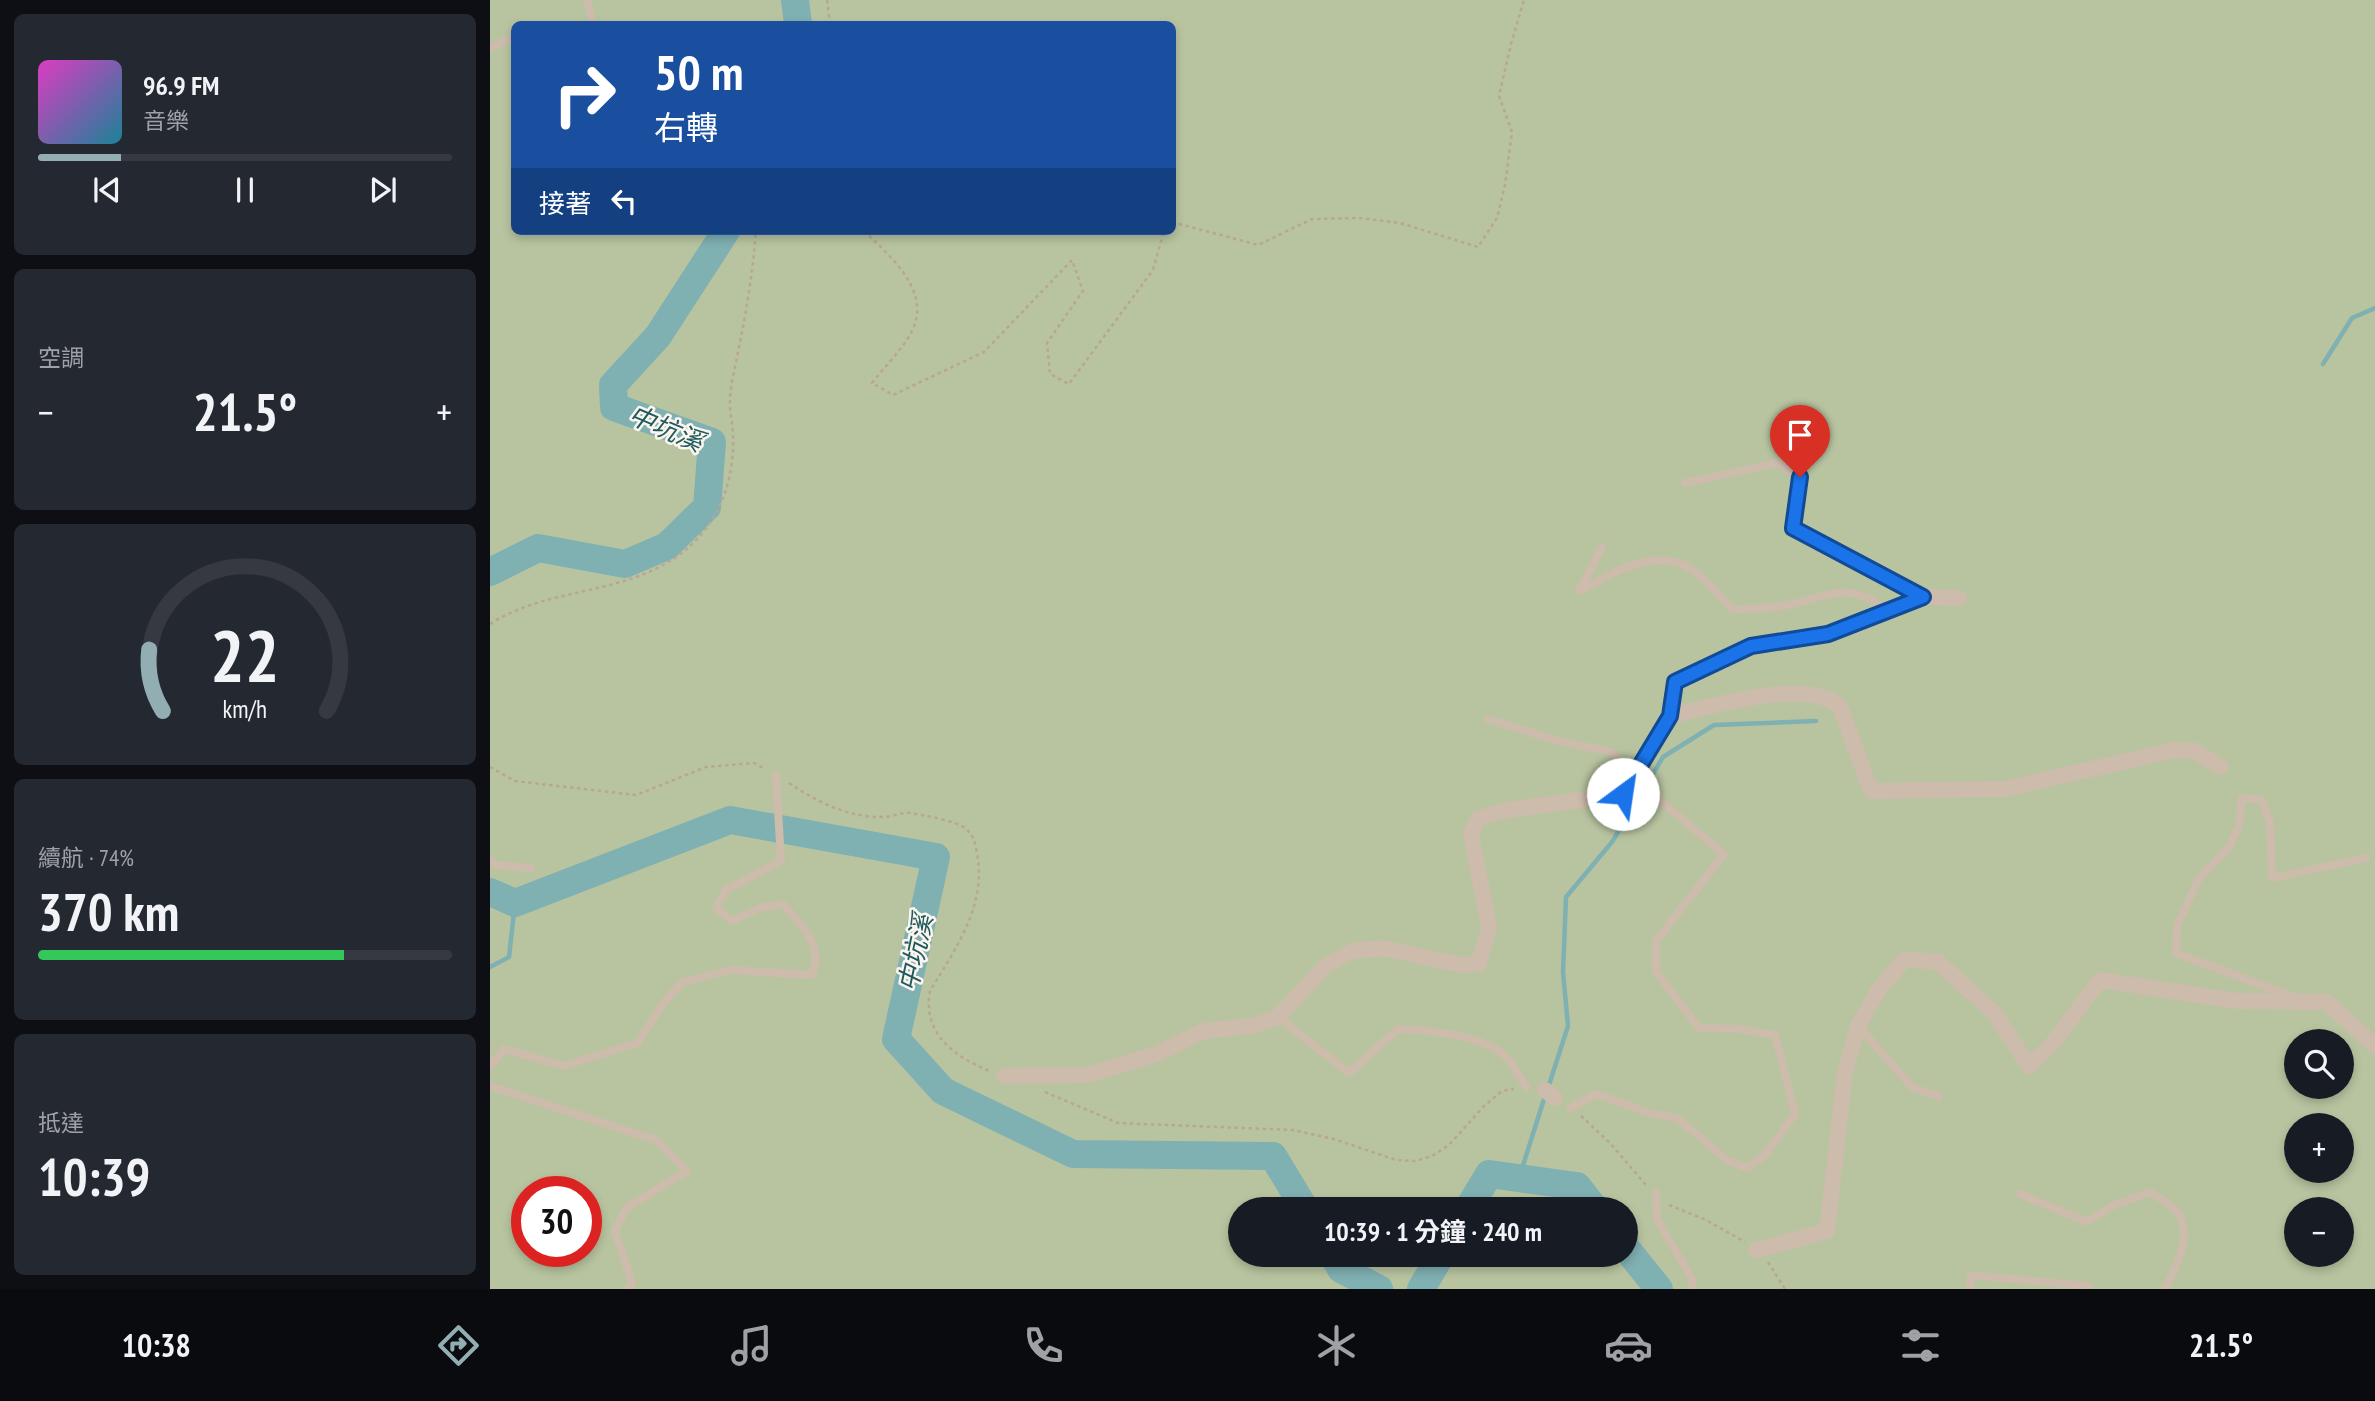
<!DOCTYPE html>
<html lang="zh-TW">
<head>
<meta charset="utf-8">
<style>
  body { margin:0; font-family:"PT Sans Narrow","Noto Sans TC",sans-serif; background:#242831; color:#f1f3f6; height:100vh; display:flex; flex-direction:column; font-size:26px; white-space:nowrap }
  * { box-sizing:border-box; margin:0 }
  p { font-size:23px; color:#9ea1a6 }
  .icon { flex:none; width:38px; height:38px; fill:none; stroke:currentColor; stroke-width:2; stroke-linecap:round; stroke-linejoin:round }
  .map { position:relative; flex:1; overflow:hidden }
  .details { display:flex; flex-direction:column; gap:14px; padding:14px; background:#0d0f14; width:490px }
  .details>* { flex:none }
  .hud { position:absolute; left:21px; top:21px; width:665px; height:214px; border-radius:10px; box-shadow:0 4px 10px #0003; background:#1a4fa0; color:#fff; overflow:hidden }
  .controls { position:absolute; left:1794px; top:1029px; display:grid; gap:14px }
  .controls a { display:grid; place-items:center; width:70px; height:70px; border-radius:50%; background:#171b24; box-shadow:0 4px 10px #0003; font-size:35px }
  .speed { position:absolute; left:21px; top:1176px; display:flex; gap:14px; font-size:35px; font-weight:700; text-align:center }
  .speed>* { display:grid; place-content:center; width:91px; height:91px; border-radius:50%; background:#171b24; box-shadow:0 4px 10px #0003; line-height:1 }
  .speed .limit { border:10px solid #d22; background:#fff; color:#111 }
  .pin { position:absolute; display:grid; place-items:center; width:60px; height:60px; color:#fff; margin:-72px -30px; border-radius:50% 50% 50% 0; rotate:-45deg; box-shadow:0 0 7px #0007 }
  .pin .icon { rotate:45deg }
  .me { position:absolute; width:77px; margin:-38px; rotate:31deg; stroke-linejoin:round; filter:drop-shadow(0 0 5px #0008) }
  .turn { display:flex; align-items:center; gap:24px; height:147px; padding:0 28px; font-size:32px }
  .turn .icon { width:91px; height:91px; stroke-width:2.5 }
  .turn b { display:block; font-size:49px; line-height:60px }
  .then { display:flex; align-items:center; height:66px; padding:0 28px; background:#0003; gap:14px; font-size:26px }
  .big { font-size:52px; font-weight:700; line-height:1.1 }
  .details .widget { flex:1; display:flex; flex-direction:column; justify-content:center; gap:10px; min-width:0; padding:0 24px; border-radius:10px; background:#242831 }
  .details .dial { align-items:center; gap:0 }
  .dial svg { height:182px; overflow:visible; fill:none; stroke:#363941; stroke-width:7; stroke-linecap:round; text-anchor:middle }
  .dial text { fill:#f1f3f6; stroke:none }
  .song { display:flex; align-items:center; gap:21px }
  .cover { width:84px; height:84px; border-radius:10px; background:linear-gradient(135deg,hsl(310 70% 55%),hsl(190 70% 35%)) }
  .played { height:7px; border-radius:4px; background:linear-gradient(90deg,#92aeb2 20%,#363941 20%) }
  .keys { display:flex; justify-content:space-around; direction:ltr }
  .heat { display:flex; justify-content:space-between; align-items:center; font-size:38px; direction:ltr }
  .charge { height:10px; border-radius:5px; background:linear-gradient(90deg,#34c759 74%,#363941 0) }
  .trip { position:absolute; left:738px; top:1197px; width:410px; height:70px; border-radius:35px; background:#171b24; box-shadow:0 4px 10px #0003; font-weight:700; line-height:70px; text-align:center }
  .tab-bar { display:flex; height:112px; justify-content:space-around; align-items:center; background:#090b0e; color:#9ea1a6 }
  .tab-bar .icon { width:49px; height:49px }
  .tab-bar .on { color:#92aeb2 }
  .tab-bar b { font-size:32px; color:#f1f3f6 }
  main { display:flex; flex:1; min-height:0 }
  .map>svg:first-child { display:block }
  .green { fill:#b8c4a0; fill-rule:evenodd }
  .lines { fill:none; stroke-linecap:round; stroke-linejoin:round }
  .stream { stroke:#7fb0b2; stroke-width:4.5 }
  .river { stroke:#7fb0b2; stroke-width:28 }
  .path { stroke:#b9a596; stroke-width:2.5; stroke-dasharray:3.5 3.5; stroke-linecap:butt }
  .lane { stroke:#cdbbac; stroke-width:8 }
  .street { stroke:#cdbbac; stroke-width:16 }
  .route-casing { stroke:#114b97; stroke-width:18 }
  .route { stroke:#1a73e8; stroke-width:12 }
  .labels { text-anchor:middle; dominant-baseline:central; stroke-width:5; stroke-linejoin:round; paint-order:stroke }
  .water-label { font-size:26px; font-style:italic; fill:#1f5a5e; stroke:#fbf5ee }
</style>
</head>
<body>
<main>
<section class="details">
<div class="widget">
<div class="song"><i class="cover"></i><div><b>96.9 FM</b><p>音樂</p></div></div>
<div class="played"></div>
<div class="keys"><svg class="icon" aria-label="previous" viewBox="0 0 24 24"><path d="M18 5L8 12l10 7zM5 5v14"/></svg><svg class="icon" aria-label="pause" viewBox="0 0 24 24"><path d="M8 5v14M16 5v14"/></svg><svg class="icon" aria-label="next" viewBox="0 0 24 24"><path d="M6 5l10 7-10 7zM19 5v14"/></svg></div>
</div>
<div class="widget"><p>空調</p>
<div class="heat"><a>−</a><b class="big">21.5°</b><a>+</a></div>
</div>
<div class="widget dial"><svg viewBox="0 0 100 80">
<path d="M14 69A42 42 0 1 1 86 69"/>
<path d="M14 69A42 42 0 0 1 8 42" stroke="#92aeb2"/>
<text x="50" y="56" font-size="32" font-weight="700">22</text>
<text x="50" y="72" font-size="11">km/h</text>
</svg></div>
<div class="widget"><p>續航 · 74%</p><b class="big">370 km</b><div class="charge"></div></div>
<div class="widget"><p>抵達</p><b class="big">10:39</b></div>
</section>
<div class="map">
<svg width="1885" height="1289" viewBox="0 0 1885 1289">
  <rect width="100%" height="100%" fill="#f4ebe1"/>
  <path class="green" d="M0 0H1885V1289H0ZM24 24H682V231H24ZM1806 1041H1852V1087H1806ZM1806 1125H1852V1171H1806ZM37 1192H96V1251H37ZM751 1209H1136V1255H751ZM1806 1209H1852V1255H1806Z"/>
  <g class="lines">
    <g class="stream">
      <path d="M1833 364 1862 318 1885 308"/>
      <path d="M0 967 19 957 25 903"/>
      <path d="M1058 1088 1078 1026 1073 972 1076 897 1122 842 1173 757 1224 725 1326 721"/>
      <path d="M1029 1178 1055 1096"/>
    </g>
    <g class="river">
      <path d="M305 0 308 24"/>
      <path d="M0 572 48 548 135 564 177 546 217 507 222 442 124 407 123 385 168 336 236 231"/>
      <path d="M0 892 25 903 240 820 446 857 406 1039 453 1091 583 1154 783 1156 815 1209"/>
      <path d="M978 1209 999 1174 1087 1186 1105 1209"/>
      <path d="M1136 1248 1169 1289"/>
      <path d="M843 1255 851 1269 889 1289"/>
      <path d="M931 1289 951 1255"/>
    </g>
    <g class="path">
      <path d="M337 0 340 24"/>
      <path d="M682 222 768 245 822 219 870 218 910 223 988 247 1007 218 1015 185 1022 132 1009 96 1021 44 1034 0"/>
      <path d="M374 231C400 256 442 291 422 331 413 349 395 366 382 383L403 395 494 352 582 260 593 291 557 343 560 374 579 384 663 270 674 231"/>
      <path d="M0 624C52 591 111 595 165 569 219 544 245 493 243 436 243 424 239 411 240 399 241 381 246 364 249 347 257 308 263 270 266 231"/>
      <path d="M0 767 25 781 146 795 216 767 264 763 275 769"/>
      <path d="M299 783C327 802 359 818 394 817 402 817 411 812 420 813 432 815 468 821 476 829 484 835 485 843 487 853 497 905 466 948 440 991 432 1033 464 1057 500 1071"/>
      <path d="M555 1092 628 1123 803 1130 844 1139 906 1160 925 1161 942 1156 959 1145 994 1106 1012 1091 1024 1089"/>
      <path d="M1091 1116 1120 1143 1156 1185"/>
      <path d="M1179 1205 1216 1220 1255 1242"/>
      <path d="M1278 1262 1295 1289"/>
    </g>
    <g class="lane">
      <path d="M97 0 103 24"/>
      <path d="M0 48 24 37"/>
      <path d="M1195 483 1287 463 1310 477 1303 528 1432 597"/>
      <path d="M1112 547 1089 591C1125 573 1166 544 1204 571 1218 581 1231 598 1243 610 1261 608 1280 609 1298 605 1343 595 1356 581 1398 610"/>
      <path d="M998 719 1068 741 1122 752 1143 778 1234 854 1166 941V972L1209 1028 1249 1029 1285 1035 1305 1114 1275 1155 1257 1168 1237 1160 1187 1118 1159 1113 1107 1094 1080 1108"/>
      <path d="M0 860 7 865 41 868"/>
      <path d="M1801 996 1686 953 1687 926 1708 880 1740 846 1749 825 1752 798 1772 800 1780 823 1782 878 1876 858"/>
      <path d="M788 1017 859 1073 908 1029C937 1030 998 1035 1018 1059 1025 1067 1030 1078 1036 1087"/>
      <path d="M1368 1026 1422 1087 1449 1097"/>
      <path d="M0 1066 14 1049 74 1066 147 1043 175 1001 193 982 239 970 322 975C334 944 312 926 293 904L272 907 242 921 226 908 236 890 291 861 286 775"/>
      <path d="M0 1086 166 1140 197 1171 136 1208 125 1232 142 1282 138 1289"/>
      <path d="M1166 1193 1167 1219 1202 1279V1289"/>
      <path d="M1530 1194 1597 1222 1622 1206 1660 1192C1669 1198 1682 1205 1688 1213 1703 1238 1686 1266 1675 1289"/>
      <path d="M1480 1289 1481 1275 1598 1286"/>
    </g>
    <g class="street">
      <path d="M1180 716C1221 707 1318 676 1350 707L1381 791 1515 789 1684 750 1705 751 1731 767"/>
      <path d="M514 1076 597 1075 664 1055 714 1031 766 1025 788 1017 835 966 863 951 892 948 972 965 989 963 999 927 981 834 988 819 1012 811 1133 794 1180 716 1185 683 1261 646 1338 634 1433 597 1469 598"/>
      <path d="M1055 1090 1065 1098"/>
      <path d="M1266 1250 1337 1231 1355 1072 1368 1026 1389 989 1415 959 1448 962 1505 1014 1539 1066 1562 1044 1610 980 1747 1001 1837 1002 1885 1046"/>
    </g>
  </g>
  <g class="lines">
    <defs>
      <path id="route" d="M1133 794 1180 716 1185 682 1261 646 1338 634 1433 597 1303 528 1310 477"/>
    </defs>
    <use href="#route" class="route-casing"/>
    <use href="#route" class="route"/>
  </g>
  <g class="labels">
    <g class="water-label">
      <text transform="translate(176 428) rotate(23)">中坑溪</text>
      <text transform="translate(425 953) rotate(-78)">中坑溪</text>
    </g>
  </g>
</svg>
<div class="controls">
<a><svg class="icon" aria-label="search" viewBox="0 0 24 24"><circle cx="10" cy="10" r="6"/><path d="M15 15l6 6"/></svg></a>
<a>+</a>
<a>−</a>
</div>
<div class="speed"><div class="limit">30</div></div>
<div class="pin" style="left:1310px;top:477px;background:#d93025"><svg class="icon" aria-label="arrive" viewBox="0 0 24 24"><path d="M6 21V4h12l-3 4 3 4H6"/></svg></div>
<svg class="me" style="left:1133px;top:794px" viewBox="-20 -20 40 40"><circle r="19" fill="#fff"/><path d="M0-13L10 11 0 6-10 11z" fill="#1a73e8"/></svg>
<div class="trip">10:39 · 1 分鐘 · 240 m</div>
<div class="hud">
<div class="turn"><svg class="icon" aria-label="right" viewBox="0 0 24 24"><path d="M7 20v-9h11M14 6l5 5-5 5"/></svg><div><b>50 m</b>右轉</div></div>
<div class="then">接著<svg class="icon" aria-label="left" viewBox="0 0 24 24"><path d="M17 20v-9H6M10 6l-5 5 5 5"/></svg></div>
</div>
</div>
</main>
<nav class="tab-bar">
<b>10:38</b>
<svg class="icon on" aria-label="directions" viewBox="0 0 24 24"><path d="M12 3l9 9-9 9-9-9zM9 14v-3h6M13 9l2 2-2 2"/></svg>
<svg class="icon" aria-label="music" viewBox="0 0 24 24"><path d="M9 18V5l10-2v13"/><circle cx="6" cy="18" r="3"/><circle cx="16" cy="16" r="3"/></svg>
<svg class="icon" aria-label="phone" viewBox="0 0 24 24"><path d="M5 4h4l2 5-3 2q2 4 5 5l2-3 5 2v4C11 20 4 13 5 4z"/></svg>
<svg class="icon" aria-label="climate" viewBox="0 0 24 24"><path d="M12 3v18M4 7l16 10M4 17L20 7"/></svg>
<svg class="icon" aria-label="car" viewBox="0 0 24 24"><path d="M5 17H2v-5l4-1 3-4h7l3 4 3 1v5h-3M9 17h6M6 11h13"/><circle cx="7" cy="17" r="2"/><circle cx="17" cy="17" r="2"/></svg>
<svg class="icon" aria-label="filters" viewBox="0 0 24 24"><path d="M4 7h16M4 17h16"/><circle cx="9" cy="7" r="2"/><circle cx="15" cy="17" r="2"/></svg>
<b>21.5°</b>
</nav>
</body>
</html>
